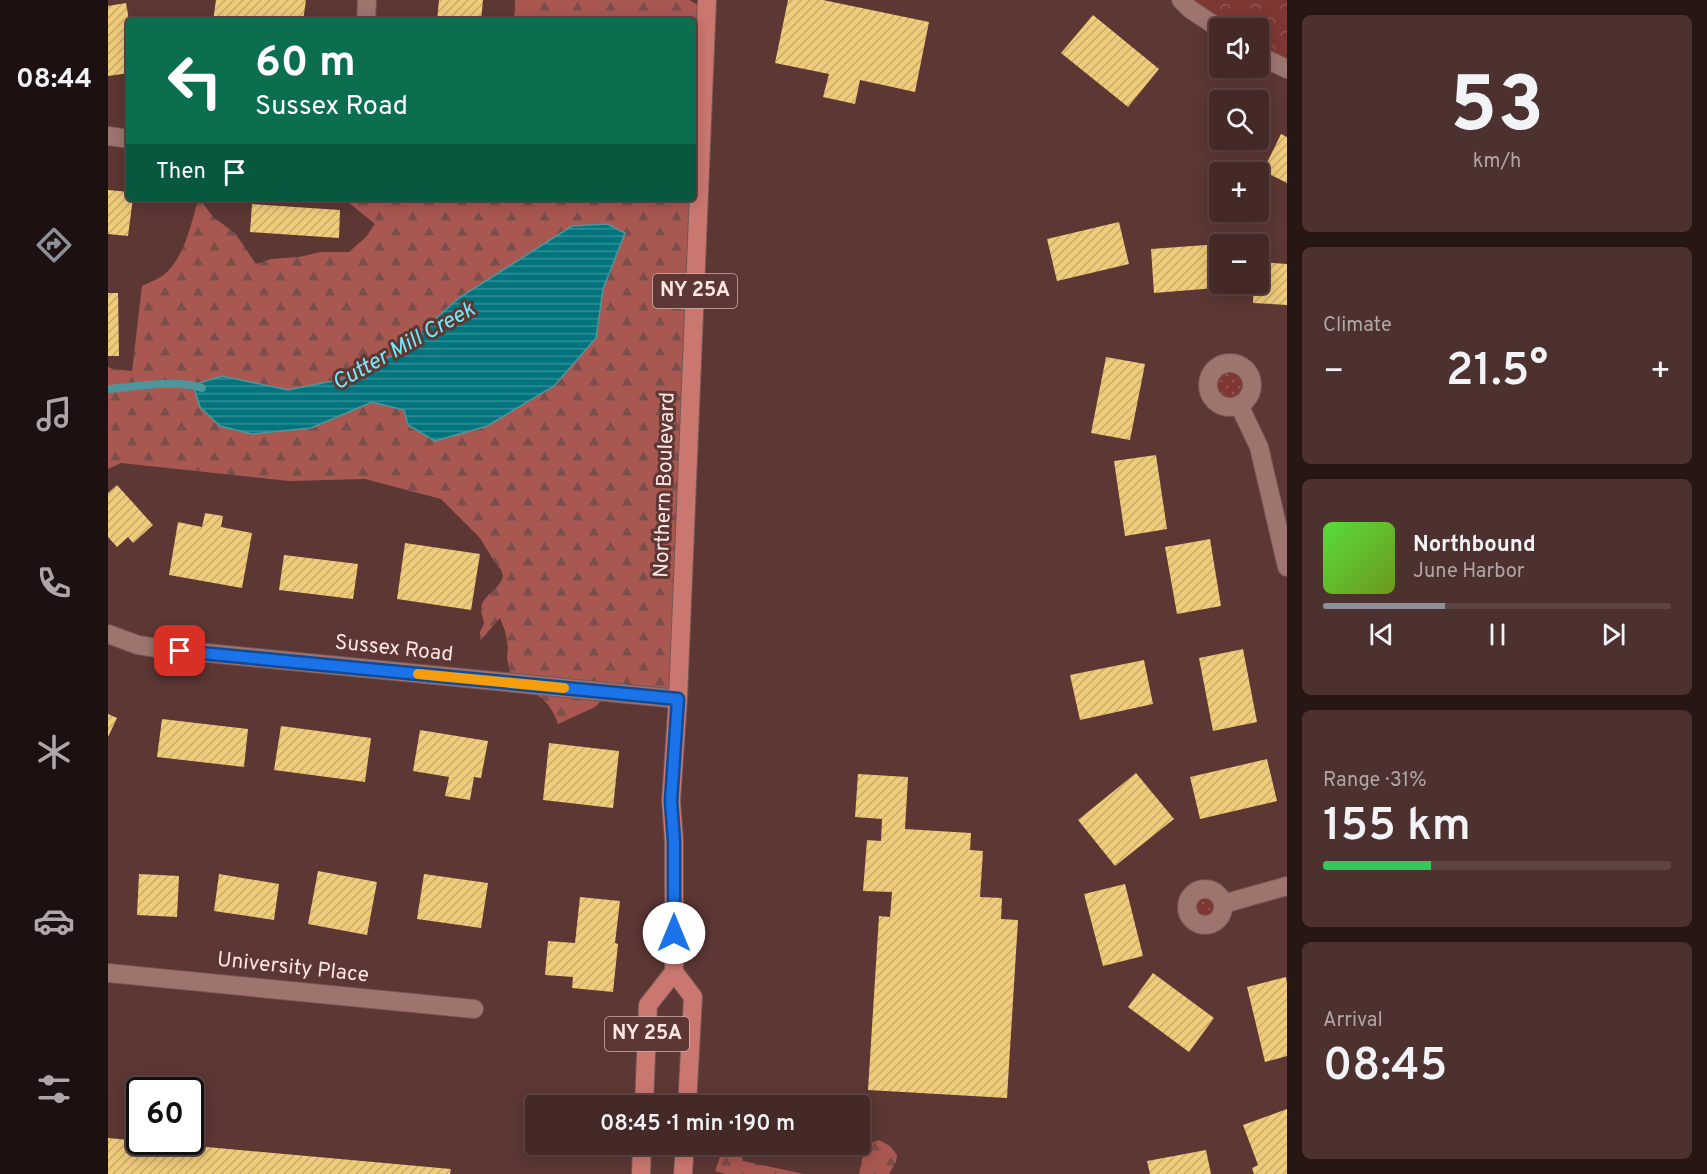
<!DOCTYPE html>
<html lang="en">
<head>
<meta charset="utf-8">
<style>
  body { margin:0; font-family:Overpass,sans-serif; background:#4c312f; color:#f1f3f6; height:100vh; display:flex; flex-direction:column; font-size:22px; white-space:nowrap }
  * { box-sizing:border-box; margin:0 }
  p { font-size:20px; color:#b0a6a7 }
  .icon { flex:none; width:33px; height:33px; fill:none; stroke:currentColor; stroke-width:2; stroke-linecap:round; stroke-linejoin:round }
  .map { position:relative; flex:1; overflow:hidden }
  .panel { display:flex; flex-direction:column; gap:15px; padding:15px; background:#261715; width:420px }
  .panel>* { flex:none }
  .banner { position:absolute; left:18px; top:18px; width:570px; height:183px; border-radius:6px; box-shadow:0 3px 15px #0003,0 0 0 2px #5d4544; background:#0b6e4f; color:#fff; overflow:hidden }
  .buttons { position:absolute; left:1101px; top:18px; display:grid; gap:12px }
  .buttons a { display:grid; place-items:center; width:60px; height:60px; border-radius:6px; background:#452927; box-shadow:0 3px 15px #0003,0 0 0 2px #5d4544; font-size:30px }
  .speed { position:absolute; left:18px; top:1077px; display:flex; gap:12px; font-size:30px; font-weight:700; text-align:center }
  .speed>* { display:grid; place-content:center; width:78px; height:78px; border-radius:50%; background:#452927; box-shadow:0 3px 15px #0003,0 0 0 2px #5d4544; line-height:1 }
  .speed .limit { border:3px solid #111; border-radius:9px; background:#fff; color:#111 }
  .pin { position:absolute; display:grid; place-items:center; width:51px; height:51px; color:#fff; margin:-26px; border-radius:12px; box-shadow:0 3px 9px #0006 }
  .me { position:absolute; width:66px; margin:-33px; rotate:0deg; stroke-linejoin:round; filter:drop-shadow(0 0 4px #0008) }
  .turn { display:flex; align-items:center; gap:21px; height:126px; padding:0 30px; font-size:27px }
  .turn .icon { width:78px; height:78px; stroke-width:2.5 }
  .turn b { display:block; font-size:42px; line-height:51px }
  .then { display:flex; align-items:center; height:57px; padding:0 30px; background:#0003; gap:12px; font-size:22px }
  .big { font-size:45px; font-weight:600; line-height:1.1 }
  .panel .card { flex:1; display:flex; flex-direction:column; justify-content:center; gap:9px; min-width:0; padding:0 21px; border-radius:9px; background:#4c312f }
  .panel .dial { align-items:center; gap:0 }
  .dial b { font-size:78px; line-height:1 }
  .song { display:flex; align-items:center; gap:18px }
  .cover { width:72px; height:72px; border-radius:9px; background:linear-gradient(135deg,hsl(110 70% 55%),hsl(80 70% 35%)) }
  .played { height:6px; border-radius:3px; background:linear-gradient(90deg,#8c9099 35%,#5d4544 35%) }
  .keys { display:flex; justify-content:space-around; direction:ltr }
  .heat { display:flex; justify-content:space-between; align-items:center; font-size:33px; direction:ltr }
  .charge { height:9px; border-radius:4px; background:linear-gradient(90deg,#34c759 31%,#5d4544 0) }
  .trip { position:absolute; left:417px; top:1095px; width:345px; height:60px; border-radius:6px; background:#452927; box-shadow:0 3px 15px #0003,0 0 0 2px #5d4544; font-weight:600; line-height:60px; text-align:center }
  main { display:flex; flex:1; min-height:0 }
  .dock { display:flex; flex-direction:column; width:108px; justify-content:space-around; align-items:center; background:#1c1010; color:#b0a6a7 }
  .dock .icon { width:42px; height:42px }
  .dock .on { color:#8c9099 }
  .dock b { font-size:27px; color:#f1f3f6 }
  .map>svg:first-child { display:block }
  .grass { fill:url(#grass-dots) }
  .forest { fill:url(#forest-firs) }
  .park { fill:url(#park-crowns) }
  .water { fill:url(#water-rules); stroke:#4e969c; stroke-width:1.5 }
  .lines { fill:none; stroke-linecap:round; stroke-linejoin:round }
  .stream { stroke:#4e969c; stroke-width:8 }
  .building { fill:url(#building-hatch) }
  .street-casing { stroke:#755653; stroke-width:20 }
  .primary-casing { stroke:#755653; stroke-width:20 }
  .street { stroke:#9e746f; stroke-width:18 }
  .primary { stroke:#ca7770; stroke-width:18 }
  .route-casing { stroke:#114b97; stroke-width:15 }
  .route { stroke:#1a73e8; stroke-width:10 }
  .slow { stroke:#f59e0b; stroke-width:10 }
  .labels { text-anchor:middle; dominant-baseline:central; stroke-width:6; stroke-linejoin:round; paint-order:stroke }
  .shield { fill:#5c3734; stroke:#cdb2ae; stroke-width:1.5 }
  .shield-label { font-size:20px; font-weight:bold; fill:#fee6e3 }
  .street-label { font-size:21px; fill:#fee6e3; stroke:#5c3734 }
  .water-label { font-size:22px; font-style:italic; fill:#72ecfa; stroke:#5c3734 }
</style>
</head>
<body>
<main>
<nav class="dock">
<b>08:44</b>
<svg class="icon on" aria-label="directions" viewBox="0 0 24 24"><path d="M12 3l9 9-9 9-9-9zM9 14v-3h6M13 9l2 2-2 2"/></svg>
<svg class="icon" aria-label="music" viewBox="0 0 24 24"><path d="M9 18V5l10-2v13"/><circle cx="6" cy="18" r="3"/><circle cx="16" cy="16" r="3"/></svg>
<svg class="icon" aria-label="phone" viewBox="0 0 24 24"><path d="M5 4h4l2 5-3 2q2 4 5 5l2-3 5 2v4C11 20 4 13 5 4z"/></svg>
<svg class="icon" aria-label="climate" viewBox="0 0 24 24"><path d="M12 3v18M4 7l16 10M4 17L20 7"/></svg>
<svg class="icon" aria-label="car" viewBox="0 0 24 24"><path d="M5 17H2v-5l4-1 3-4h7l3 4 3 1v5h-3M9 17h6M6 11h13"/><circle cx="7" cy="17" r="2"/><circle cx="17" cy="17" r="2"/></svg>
<svg class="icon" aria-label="filters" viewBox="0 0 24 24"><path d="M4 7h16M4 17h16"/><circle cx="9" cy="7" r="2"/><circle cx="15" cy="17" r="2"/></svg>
</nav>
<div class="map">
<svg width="1179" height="1174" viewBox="0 0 1179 1174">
  <defs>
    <pattern id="grass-dots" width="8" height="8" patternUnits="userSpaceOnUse" patternTransform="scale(1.5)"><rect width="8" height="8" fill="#7f3733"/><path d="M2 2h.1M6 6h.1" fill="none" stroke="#925450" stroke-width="1.8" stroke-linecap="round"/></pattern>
    <pattern id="forest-firs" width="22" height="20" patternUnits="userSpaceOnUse" patternTransform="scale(1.5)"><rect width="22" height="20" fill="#a95751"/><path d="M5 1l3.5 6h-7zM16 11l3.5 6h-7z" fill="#7a4e4a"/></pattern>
    <pattern id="park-crowns" width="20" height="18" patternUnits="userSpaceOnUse" patternTransform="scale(1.5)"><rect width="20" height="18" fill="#7f3733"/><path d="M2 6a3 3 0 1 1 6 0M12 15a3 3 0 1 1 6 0" fill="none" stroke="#925450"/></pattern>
    <pattern id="water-rules" width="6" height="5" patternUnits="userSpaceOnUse" patternTransform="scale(1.5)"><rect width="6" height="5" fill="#02747e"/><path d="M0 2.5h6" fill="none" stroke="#358e96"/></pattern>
    <pattern id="building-hatch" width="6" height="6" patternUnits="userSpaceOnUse" patternTransform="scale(1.5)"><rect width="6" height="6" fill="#f0cb7a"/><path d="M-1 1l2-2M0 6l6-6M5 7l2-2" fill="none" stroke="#c7aa6c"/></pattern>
  </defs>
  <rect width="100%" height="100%" fill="#5c3734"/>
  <g class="grass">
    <circle cx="1122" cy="385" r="22"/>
    <circle cx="1097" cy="907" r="18"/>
  </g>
  <g class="forest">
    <path d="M407 0H581L596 8 570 699 496 698 487 707 450 724C441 698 428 693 404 682L399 658 400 647 397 631 392 618 372 641V632L376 624C376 620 373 614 373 609 374 595 392 590 395 576L393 570 386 561 372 538 333 499 257 479 181 481 13 463 0 469V367L6 369 24 371 34 286C42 282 53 278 59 272 78 253 83 222 91 198L105 217 127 233 148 264 163 259 191 257 213 252H241L258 237 267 224 235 198H585V21H406Z"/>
    <path d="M771 1140 782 1146 789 1155 788 1162 781 1174H751L757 1145Z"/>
    <path d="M614 1151H632L635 1161 696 1174H617L607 1171Z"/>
  </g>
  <path class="park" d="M1073 0H1179V69L1151 55 1150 28H1112Z"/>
  <path class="water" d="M499 224 517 233 495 289 488 338 446 386 379 426 327 441 300 425 296 410 264 402 203 428 144 434 112 426 92 407 85 385 114 376 180 390 240 378 286 355 351 298 464 226Z"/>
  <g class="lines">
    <path class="stream" d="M0 389C27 387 69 379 94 388"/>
  </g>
  <g class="building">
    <path d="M108 0H198L195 21H105Z"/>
    <path d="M331 0H375L373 21H329Z"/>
    <path d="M680 0H715L821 22 807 92 752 80 747 104 715 97 721 74 667 63Z"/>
    <path d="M18 3 21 20V73L0 76V6Z"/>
    <path d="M985 15 1051 69 1020 107 953 53Z"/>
    <path d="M1173 134 1179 137V183L1155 171Z"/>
    <path d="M0 190 21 192V198H25L20 236 0 234Z"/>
    <path d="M144 204 232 210 231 238 142 232Z"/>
    <path d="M1011 222 1021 264 949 281 939 239Z"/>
    <path d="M1112 244V284H1120V287L1046 293 1043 249Z"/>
    <path d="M1150 262 1179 264V305L1145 303 1146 284H1150Z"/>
    <path d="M0 293H10L11 356H0Z"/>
    <path d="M998 357 1037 364 1022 440 983 433Z"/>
    <path d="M1048 455 1059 529 1017 536 1006 461Z"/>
    <path d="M9 485 45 525 25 543 20 537 9 547 0 537V493Z"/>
    <path d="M97 513 115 516 113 527 144 533 134 588 61 575 70 522 94 527Z"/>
    <path d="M1102 539 1113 606 1069 614 1057 547Z"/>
    <path d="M297 543 372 554 363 610 289 599Z"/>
    <path d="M176 555 250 564 245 599 171 590Z"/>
    <path d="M1135 649 1149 722 1105 731 1091 658Z"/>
    <path d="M1036 660 1045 704 972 720 962 675Z"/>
    <path d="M0 714 9 718 0 737Z"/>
    <path d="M54 719 140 729 136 767 49 757Z"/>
    <path d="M173 726 263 738 257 782 166 770Z"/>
    <path d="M312 730 380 741 373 778 366 777 362 800 337 796 341 777 305 771Z"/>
    <path d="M441 743 511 751 505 808 435 800Z"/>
    <path d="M1159 759 1169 801 1092 819 1082 777Z"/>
    <path d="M1028 773 1066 819 1007 866 970 820Z"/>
    <path d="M750 774 800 777 797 829 863 833 862 850 875 851 872 897 894 898 893 919 910 920 899 1098 760 1090 771 916 782 917 784 892 755 891 759 840 773 841 774 819 747 817Z"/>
    <path d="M210 871 269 882 259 935 200 924Z"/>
    <path d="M31 874 71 876 69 917 29 915Z"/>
    <path d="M111 874 171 884 166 920 106 911Z"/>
    <path d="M316 874 380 883 373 928 309 919Z"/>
    <path d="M1017 884 1035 956 995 966 976 894Z"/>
    <path d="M472 897 512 901 507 943 510 944 505 992 464 988 465 977 437 975 440 941 467 943Z"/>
    <path d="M1045 973 1106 1018 1081 1052 1020 1007Z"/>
    <path d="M1178 977 1179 983V1056L1157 1062 1139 987Z"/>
    <path d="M1179 1109V1174H1146L1144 1168 1150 1165 1135 1125Z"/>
    <path d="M0 1138 343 1169 342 1174H0Z"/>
    <path d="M1098 1150 1103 1174H1042L1039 1161Z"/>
  </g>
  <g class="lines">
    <defs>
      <g id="street">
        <path d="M1073 0 1082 9 1112 29"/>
        <path d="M258 21 259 0"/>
        <path d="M1150 55 1179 69"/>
        <path d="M0 136 21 139"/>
        <circle cx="1122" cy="385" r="22"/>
        <path d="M1131 405 1151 447 1179 567"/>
        <path d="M0 634 30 645 49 648 570 699"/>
        <circle cx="1097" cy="907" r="18"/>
        <path d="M1115 904 1179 886"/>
        <path d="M0 973 366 1009"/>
      </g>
      <g id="primary">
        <path d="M536 1106 540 1005 566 972"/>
        <path d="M579 1106 585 997 566 972V841L563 801 570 699 599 0"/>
        <path d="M533 1174 534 1144"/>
        <path d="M575 1174 577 1144"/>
      </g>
    </defs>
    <use href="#street" class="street-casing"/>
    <use href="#primary" class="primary-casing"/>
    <use href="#street" class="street"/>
    <use href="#primary" class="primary"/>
  </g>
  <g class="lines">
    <defs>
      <path id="route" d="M72 651 570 699 563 801 566 841V933"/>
    </defs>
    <use href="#route" class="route-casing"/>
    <use href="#route" class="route"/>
    <path class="slow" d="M310 674 456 688"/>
  </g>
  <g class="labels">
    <g class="shield">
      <rect x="545" y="274" width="84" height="34" rx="4.5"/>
      <rect x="497" y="1017" width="84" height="34" rx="4.5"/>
    </g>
    <g class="shield-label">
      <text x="587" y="291">NY 25A</text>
      <text x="539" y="1034">NY 25A</text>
    </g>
    <g class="street-label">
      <text transform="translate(557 485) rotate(-88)">Northern Boulevard</text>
      <text transform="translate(286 649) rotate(6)">Sussex Road</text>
      <text transform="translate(185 968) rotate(6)">University Place</text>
    </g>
    <g class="water-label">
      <text transform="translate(296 347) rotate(-29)">Cutter Mill Creek</text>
    </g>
  </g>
</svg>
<div class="buttons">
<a><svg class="icon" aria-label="sound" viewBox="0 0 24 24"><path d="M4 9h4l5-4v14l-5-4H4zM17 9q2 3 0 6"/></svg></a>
<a><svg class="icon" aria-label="search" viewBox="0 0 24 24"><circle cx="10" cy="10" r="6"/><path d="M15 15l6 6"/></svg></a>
<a>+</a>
<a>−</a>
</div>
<div class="speed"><div class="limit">60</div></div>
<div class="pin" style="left:72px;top:651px;background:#d93025"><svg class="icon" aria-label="arrive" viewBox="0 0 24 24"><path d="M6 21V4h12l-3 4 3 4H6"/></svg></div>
<svg class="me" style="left:566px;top:933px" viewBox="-20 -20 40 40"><circle r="19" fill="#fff"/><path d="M0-13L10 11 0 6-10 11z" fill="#1a73e8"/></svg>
<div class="trip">08:45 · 1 min · 190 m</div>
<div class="banner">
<div class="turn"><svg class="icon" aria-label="left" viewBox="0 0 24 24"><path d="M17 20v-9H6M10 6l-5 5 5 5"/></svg><div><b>60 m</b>Sussex Road</div></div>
<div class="then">Then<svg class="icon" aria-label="arrive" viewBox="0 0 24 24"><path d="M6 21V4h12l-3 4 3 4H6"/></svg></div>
</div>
</div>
<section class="panel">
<div class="card dial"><b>53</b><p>km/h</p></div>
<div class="card"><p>Climate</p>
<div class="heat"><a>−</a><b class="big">21.5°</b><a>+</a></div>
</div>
<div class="card">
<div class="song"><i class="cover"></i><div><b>Northbound</b><p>June Harbor</p></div></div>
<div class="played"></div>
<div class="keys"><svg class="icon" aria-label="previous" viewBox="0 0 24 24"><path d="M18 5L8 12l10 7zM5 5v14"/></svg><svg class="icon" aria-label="pause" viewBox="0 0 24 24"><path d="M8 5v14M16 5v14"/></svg><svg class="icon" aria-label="next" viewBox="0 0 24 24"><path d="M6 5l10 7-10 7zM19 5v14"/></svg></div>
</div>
<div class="card"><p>Range · 31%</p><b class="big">155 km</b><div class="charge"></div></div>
<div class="card"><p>Arrival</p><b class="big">08:45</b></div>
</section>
</main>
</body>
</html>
